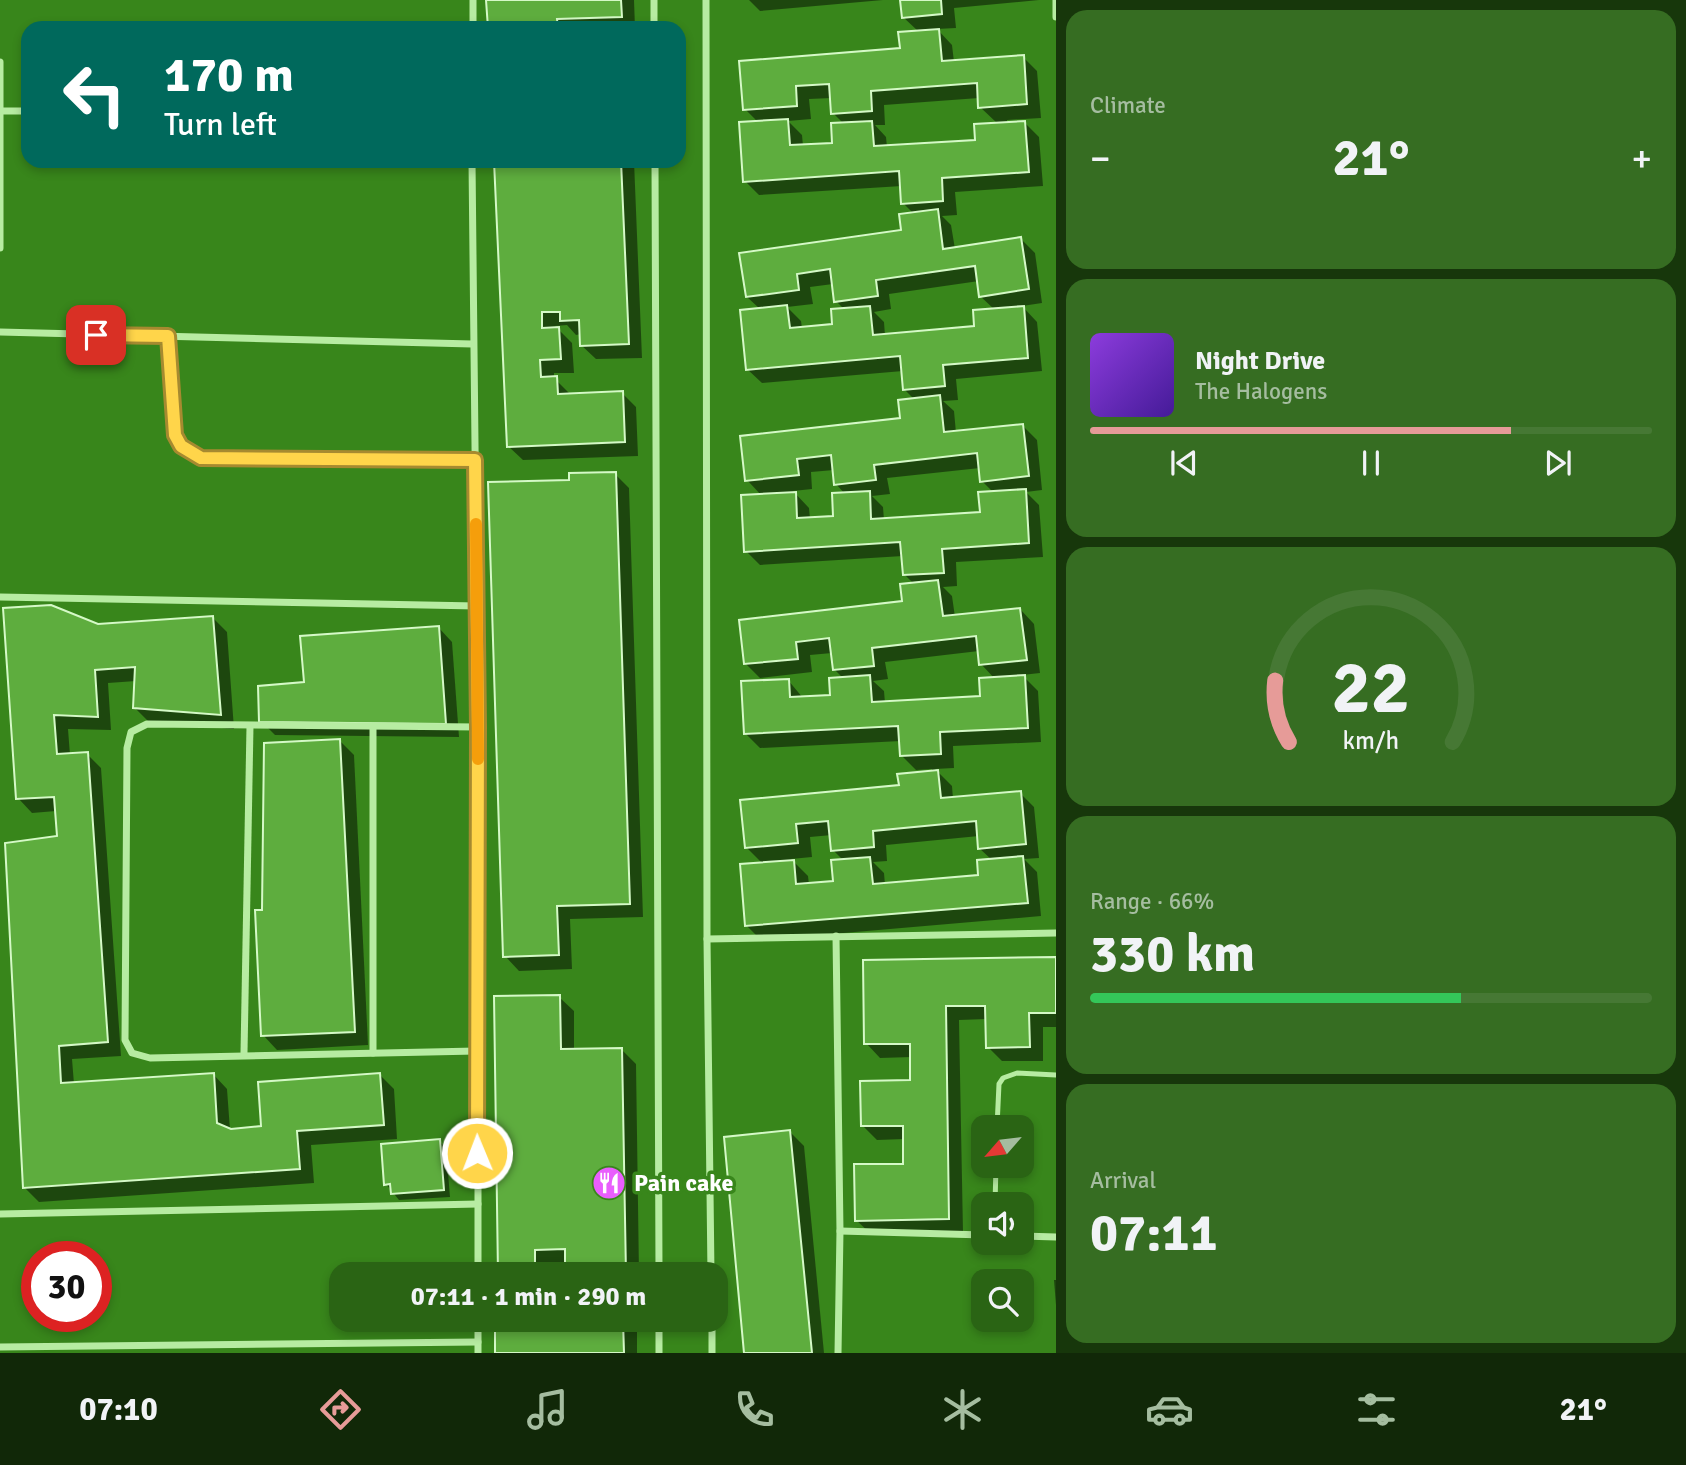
<!DOCTYPE html>
<html lang="en">
<head>
<meta charset="utf-8">
<style>
  body { margin:0; font-family:Signika,sans-serif; background:#366d22; color:#f1f3f6; height:100vh; display:flex; flex-direction:column; font-size:26px; white-space:nowrap }
  * { box-sizing:border-box; margin:0 }
  p { font-size:23px; color:#a5bda0 }
  .icon { flex:none; width:38px; height:38px; fill:none; stroke:currentColor; stroke-width:2; stroke-linecap:round; stroke-linejoin:round }
  .map { position:relative; flex:1; overflow:hidden }
  .sheet { display:flex; flex-direction:column; gap:10px; padding:10px; background:#17370b; width:630px }
  .sheet>* { flex:none }
  .guide { position:absolute; left:21px; top:21px; width:665px; height:147px; border-radius:21px; box-shadow:0 4px 10px #0003; background:#00695c; color:#fff; overflow:hidden }
  .needle { width:46px; rotate:242deg }
  .tools { position:absolute; left:971px; top:1115px; display:grid; gap:14px }
  .tools a { display:grid; place-items:center; width:63px; height:63px; border-radius:14px; background:#2a6414; box-shadow:0 4px 10px #0003; font-size:35px }
  .speed { position:absolute; left:21px; top:1241px; display:flex; gap:14px; font-size:35px; font-weight:700; text-align:center }
  .speed>* { display:grid; place-content:center; width:91px; height:91px; border-radius:50%; background:#2a6414; box-shadow:0 4px 10px #0003; line-height:1 }
  .speed .limit { border:10px solid #d22; background:#fff; color:#111 }
  .pin { position:absolute; display:grid; place-items:center; width:60px; height:60px; color:#fff; margin:-30px; border-radius:14px; box-shadow:0 4px 10px #0006 }
  .me { position:absolute; width:77px; margin:-38px; rotate:359deg; stroke-linejoin:round; filter:drop-shadow(0 0 5px #0008) }
  .turn { display:flex; align-items:center; gap:24px; height:147px; padding:0 28px; font-size:32px }
  .turn .icon { width:91px; height:91px; stroke-width:2.5 }
  .turn b { display:block; font-size:49px; line-height:60px }
  .big { font-size:52px; font-weight:700; line-height:1.1 }
  .sheet .widget { flex:1; display:flex; flex-direction:column; justify-content:center; gap:10px; min-width:0; padding:0 24px; border-radius:21px; background:#366d22 }
  .sheet .dial { align-items:center; gap:0 }
  .dial svg { height:182px; overflow:visible; fill:none; stroke:#467834; stroke-width:7; stroke-linecap:round; text-anchor:middle }
  .dial text { fill:#f1f3f6; stroke:none }
  .song { display:flex; align-items:center; gap:21px }
  .cover { width:84px; height:84px; border-radius:10px; background:linear-gradient(135deg,hsl(270 70% 55%),hsl(260 70% 35%)) }
  .played { height:7px; border-radius:4px; background:linear-gradient(90deg,#e69b98 75%,#467834 75%) }
  .keys { display:flex; justify-content:space-around; direction:ltr }
  .heat { display:flex; justify-content:space-between; align-items:center; font-size:38px; direction:ltr }
  .charge { height:10px; border-radius:5px; background:linear-gradient(90deg,#34c759 66%,#467834 0) }
  .trip { position:absolute; left:329px; top:1262px; width:399px; height:70px; border-radius:21px; background:#2a6414; box-shadow:0 4px 10px #0003; font-weight:700; line-height:70px; text-align:center }
  .tabs { display:flex; height:112px; justify-content:space-around; align-items:center; background:#112808; color:#a5bda0 }
  .tabs .icon { width:49px; height:49px }
  .tabs .selected { color:#e69b98 }
  .tabs b { font-size:32px; color:#f1f3f6 }
  main { display:flex; flex:1; min-height:0 }
  .map>svg:first-child { display:block }
  .shadow { fill:#0007; fill-rule:evenodd }
  .building { fill:#5ead3e; stroke:#d5f9c7; stroke-width:2 }
  .lines { fill:none; stroke-linecap:round; stroke-linejoin:round }
  .service { stroke:#b7eca2; stroke-width:5 }
  .minor { stroke:#b7eca2; stroke-width:7 }
  .route-casing { stroke:#a68a30; stroke-width:18 }
  .route { stroke:#ffd54a; stroke-width:12 }
  .slow { stroke:#f59e0b; stroke-width:12 }
  .labels { text-anchor:middle; dominant-baseline:central; stroke-width:7; stroke-linejoin:round; paint-order:stroke }
  .poi-label { font-size:24px; font-weight:bold; fill:#fff; stroke:#38861b; text-anchor:start }
</style>
</head>
<body>
<main>
<div class="map">
<svg width="1056" height="1353" viewBox="0 0 1056 1353">
  <rect width="100%" height="100%" fill="#38861b"/>
  <g class="shadow">
    <path d="M488 0H634L635 28H489Z"/>
    <path d="M749 0H883L760 11Z"/>
    <path d="M902 0H1039L954 8 956 28 937 29 952 45 954 62 1023 57 1037 71 1041 118 1007 120V124L1025 123 1039 137 1043 186 955 192 957 215 942 216 951 225 955 249 1021 239 1035 253 1042 303 1022 306 1037 322 1042 371 956 379 958 400 943 401 954 411 956 433 1023 426 1037 440 1042 490 1026 492 1039 505 1043 557 956 562 957 586 943 587 952 596 955 617 1020 609 1034 624 1040 673 1022 675 1038 691 1041 742 953 746 954 768 935 769 952 786 953 799 1020 793 1034 807 1039 858 1024 859 1037 872 1041 916 761 940 747 926 763 864 746 847 742 802 900 787 932 772V769L916 770 902 756 901 741 760 748 745 733 788 680 803 698 832 696 844 679 834 669 832 653 810 655 812 672 760 678 746 664 741 621 904 603 914 584 904 574 903 556 760 565 746 551 762 496 747 480 742 437 902 420 915 400 904 389 903 371 762 383 747 369 760 309 747 297 741 255 903 231 914 214 903 203 902 186 759 195 745 181 758 122 745 109 741 62 901 50 919 32 903 17ZM832 98 833 113 844 124 834 144 803 146 802 135 788 121 811 119 809 99ZM979 98 980 107 998 124 977 141 887 147 886 137 875 125H885L884 105ZM979 281 980 296 995 310 976 327 885 336 884 322 874 312 891 309 889 294ZM833 284 836 301 845 310 834 325 802 328 801 321 787 307 813 304 810 287ZM980 468 982 481 994 493 982 514 884 520 883 507 872 496 890 494 887 478ZM834 470 836 484 845 494 835 517 810 519 809 508 793 491 812 489 811 472ZM979 651 981 664 995 679 982 698 885 703 884 691 873 681 888 679 885 662ZM832 835 833 850 844 861 835 882 809 885 808 876 791 859 812 857 810 837ZM979 836V848L992 860 980 876 885 885 884 873 873 862 887 861 886 845Z"/>
    <path d="M495 161H634L642 358 596 359 581 345V334L576 335 567 325 555 326 572 343 574 373H554V378L571 395 622 393 636 407 638 456 523 460 508 446Z"/>
    <path d="M615 474 629 488 643 917 570 919 572 969 519 971 505 956 571 482Z"/>
    <path d="M5 610 98 625 213 618 227 632 234 729 149 722 134 707 136 681 108 683 111 730 68 729 70 755 87 754 101 768 121 1056 72 1059 74 1084 213 1074 227 1089 230 1130 263 1128 380 1075 394 1089 397 1139 311 1145 314 1183 39 1202 25 1188 58 838 56 811 32 813 18 798Z"/>
    <path d="M438 627 452 642 459 737 275 735 261 721 306 684Z"/>
    <path d="M339 740 354 755 368 1045 277 1050 263 1035V911Z"/>
    <path d="M1056 959V1027H1043V1061H1002L988 1047 987 1019 959 1020 963 1233 871 1234 856 1220 905 1166V1139L877 1140 863 1126 912 1081V1057L880 1058 866 1043 865 962Z"/>
    <path d="M559 997 574 1011V1050H622L636 1064 639 1274H567V1263H548V1268H558L564 1274H500Z"/>
    <path d="M790 1132 804 1146 824 1353H746Z"/>
    <path d="M439 1141 446 1148 450 1197 399 1200 386 1184Z"/>
    <path d="M1054 1280H1056V1305Z"/>
    <path d="M501 1320H628L637 1329V1353H497Z"/>
  </g>
  <g class="building">
    <path d="M486 0H621L622 17 557 19 558 28H488Z"/>
    <path d="M900 0H941L942 14 902 18Z"/>
    <path d="M939 29 942 61 1024 55 1027 104 978 108 977 83 871 91 872 111 831 114 829 84 796 86 797 106 743 110 739 61 900 48 898 32Z"/>
    <path d="M788 119 790 145 832 143 831 123 872 121 874 146 975 140 974 124 1025 121 1029 172 942 178 943 201 901 204 899 171 743 182 739 122Z"/>
    <path d="M494 161H621L629 344 580 346 579 320 560 321V312H542V328L559 327 561 359 540 360 541 377 557 376 558 394 623 391 625 442 507 447Z"/>
    <path d="M938 209 943 249 1021 237 1029 289 979 297 975 266 876 280 878 296 834 302 830 269 797 274 799 290 746 297 739 253 901 230 899 214Z"/>
    <path d="M787 305 790 328 832 324 831 309 870 306 873 335 974 326 973 310 1024 306 1028 358 943 365 945 386 903 390 900 356 746 370 740 310Z"/>
    <path d="M940 395 944 432 1023 424 1029 476 980 482 977 453 874 465 876 480 834 485 831 455 797 459 799 475 745 481 740 436 900 418 898 400Z"/>
    <path d="M616 472 630 904 557 906 559 955 503 957 488 482 569 480V473Z"/>
    <path d="M1026 489 1029 543 942 549 944 573 903 575 900 542 744 552 741 495 796 492 797 518 833 516 832 493 870 491 871 519 980 512 978 492Z"/>
    <path d="M938 580 943 616 1020 608 1027 660 979 665 976 636 872 648 874 666 833 670 829 638 796 642 798 659 744 664 739 620 902 601 900 584Z"/>
    <path d="M51 605 98 624 213 616 221 715 133 708 135 667 95 670 98 717 54 715 57 754 88 752 108 1042 59 1046 61 1083 214 1073 217 1123 231 1129 261 1126 258 1082 380 1073 384 1125 297 1131 300 1169 23 1188 5 843 57 836 54 797 16 799 3 608Z"/>
    <path d="M439 626 446 724 259 722 258 686 304 682 300 636Z"/>
    <path d="M870 675 872 702 980 696 979 678 1025 675 1028 728 940 732 941 754 900 756 898 726 744 734 741 681 789 679 790 697 830 695 829 678Z"/>
    <path d="M340 739 355 1032 261 1036 255 910H262L264 743Z"/>
    <path d="M938 770 941 798 1021 791 1026 844 978 849 976 821 873 831 874 847 831 851 828 821 796 824 798 843 745 848 740 800 899 785 897 774Z"/>
    <path d="M1023 856 1028 903 745 926 740 864 794 860 796 884 833 881 831 860 870 857 873 884 978 875 977 860Z"/>
    <path d="M1056 957V1013H1029L1030 1047 986 1048 985 1006H946L949 1219 855 1221 854 1164H903V1126H861L860 1081 910 1080V1044H864L863 960Z"/>
    <path d="M560 995 561 1049 622 1048 626 1274H565V1249L535 1250V1267L559 1266V1274H498L494 996Z"/>
    <path d="M790 1130 812 1353H744L724 1137Z"/>
    <path d="M440 1139 444 1190 391 1194 390 1184 384 1185 381 1144Z"/>
    <path d="M499 1320H623L624 1353H495V1330H499Z"/>
  </g>
  <g class="lines">
    <g class="service">
      <path d="M997 1127 999 1084 1003 1078 1017 1073 1056 1075"/>
      <path d="M995 1204 996 1166"/>
    </g>
    <g class="minor">
      <path d="M654 0V28"/>
      <path d="M706 0 707 939 711 1274"/>
      <path d="M1056 0V17"/>
      <path d="M473 28V0"/>
      <path d="M0 62V248"/>
      <path d="M0 111H28"/>
      <path d="M472 161 478 727V1274"/>
      <path d="M655 161 659 1274"/>
      <path d="M0 332 472 344"/>
      <path d="M168 336 175 435 189 453 212 458 475 460"/>
      <path d="M0 597 477 606"/>
      <path d="M836 936 840 1231 838 1353"/>
      <path d="M707 939 1056 933"/>
      <path d="M476 1051 150 1058 132 1053 125 1040 127 748 131 732 147 724 478 727"/>
      <path d="M244 1053 250 726"/>
      <path d="M373 1053V726"/>
      <path d="M0 1214 478 1204"/>
      <path d="M840 1231 984 1235"/>
      <path d="M1022 1236 1056 1237"/>
      <path d="M478 1320V1353"/>
      <path d="M659 1320V1353"/>
      <path d="M712 1320V1353"/>
      <path d="M0 1347 478 1342"/>
    </g>
  </g>
  <g class="lines">
    <defs>
      <path id="route" d="M96 335 168 336 175 435 181 446 201 458 475 460 478 727 477 1153"/>
    </defs>
    <use href="#route" class="route-casing"/>
    <use href="#route" class="route"/>
    <path class="slow" d="M476 524 478 759"/>
  </g>
  <defs>
    <symbol id="restaurant-disc" viewBox="-11 -11 22 22"><circle r="9.5" fill="#e95efd" stroke="#38861b"/><path d="M-5-6h1v4h1v-4h1v4h1v-4h1v5L-1.5 .5V6h-2V.5L-5-1ZM5-6V6H3V1.5H1.5Q1.5-4 5-6Z" fill="#fff"/></symbol>
  </defs>
  <g fill-rule="evenodd">
    <use href="#restaurant-disc" x="590" y="1164" width="38" height="38"/>
  </g>
  <g class="labels">
    <g class="poi-label">
      <text x="634" y="1183">Pain cake</text>
    </g>
  </g>
</svg>
<div class="tools">
<a><svg class="needle" viewBox="-14 -14 28 28"><path d="M0-13l5 13h-10z" fill="#e53935"/><path d="M0 13l5-13h-10z" fill="#a5bda0"/></svg></a>
<a><svg class="icon" aria-label="sound" viewBox="0 0 24 24"><path d="M4 9h4l5-4v14l-5-4H4zM17 9q2 3 0 6"/></svg></a>
<a><svg class="icon" aria-label="search" viewBox="0 0 24 24"><circle cx="10" cy="10" r="6"/><path d="M15 15l6 6"/></svg></a>
</div>
<div class="speed"><div class="limit">30</div></div>
<div class="pin" style="left:96px;top:335px;background:#d93025"><svg class="icon" aria-label="arrive" viewBox="0 0 24 24"><path d="M6 21V4h12l-3 4 3 4H6"/></svg></div>
<svg class="me" style="left:477px;top:1153px" viewBox="-20 -20 40 40"><circle r="17" fill="#ffd54a" stroke="#fff" stroke-width="3"/><path d="M0-11L8 9 0 5-8 9z" fill="#fff"/></svg>
<div class="trip">07:11 · 1 min · 290 m</div>
<div class="guide">
<div class="turn"><svg class="icon" aria-label="left" viewBox="0 0 24 24"><path d="M17 20v-9H6M10 6l-5 5 5 5"/></svg><div><b>170 m</b>Turn left</div></div>
</div>
</div>
<section class="sheet">
<div class="widget"><p>Climate</p>
<div class="heat"><a>−</a><b class="big">21°</b><a>+</a></div>
</div>
<div class="widget">
<div class="song"><i class="cover"></i><div><b>Night Drive</b><p>The Halogens</p></div></div>
<div class="played"></div>
<div class="keys"><svg class="icon" aria-label="previous" viewBox="0 0 24 24"><path d="M18 5L8 12l10 7zM5 5v14"/></svg><svg class="icon" aria-label="pause" viewBox="0 0 24 24"><path d="M8 5v14M16 5v14"/></svg><svg class="icon" aria-label="next" viewBox="0 0 24 24"><path d="M6 5l10 7-10 7zM19 5v14"/></svg></div>
</div>
<div class="widget dial"><svg viewBox="0 0 100 80">
<path d="M14 69A42 42 0 1 1 86 69"/>
<path d="M14 69A42 42 0 0 1 8 42" stroke="#e69b98"/>
<text x="50" y="56" font-size="32" font-weight="700">22</text>
<text x="50" y="72" font-size="11">km/h</text>
</svg></div>
<div class="widget"><p>Range · 66%</p><b class="big">330 km</b><div class="charge"></div></div>
<div class="widget"><p>Arrival</p><b class="big">07:11</b></div>
</section>
</main>
<nav class="tabs">
<b>07:10</b>
<svg class="icon selected" aria-label="directions" viewBox="0 0 24 24"><path d="M12 3l9 9-9 9-9-9zM9 14v-3h6M13 9l2 2-2 2"/></svg>
<svg class="icon" aria-label="music" viewBox="0 0 24 24"><path d="M9 18V5l10-2v13"/><circle cx="6" cy="18" r="3"/><circle cx="16" cy="16" r="3"/></svg>
<svg class="icon" aria-label="phone" viewBox="0 0 24 24"><path d="M5 4h4l2 5-3 2q2 4 5 5l2-3 5 2v4C11 20 4 13 5 4z"/></svg>
<svg class="icon" aria-label="climate" viewBox="0 0 24 24"><path d="M12 3v18M4 7l16 10M4 17L20 7"/></svg>
<svg class="icon" aria-label="car" viewBox="0 0 24 24"><path d="M5 17H2v-5l4-1 3-4h7l3 4 3 1v5h-3M9 17h6M6 11h13"/><circle cx="7" cy="17" r="2"/><circle cx="17" cy="17" r="2"/></svg>
<svg class="icon" aria-label="filters" viewBox="0 0 24 24"><path d="M4 7h16M4 17h16"/><circle cx="9" cy="7" r="2"/><circle cx="15" cy="17" r="2"/></svg>
<b>21°</b>
</nav>
</body>
</html>
